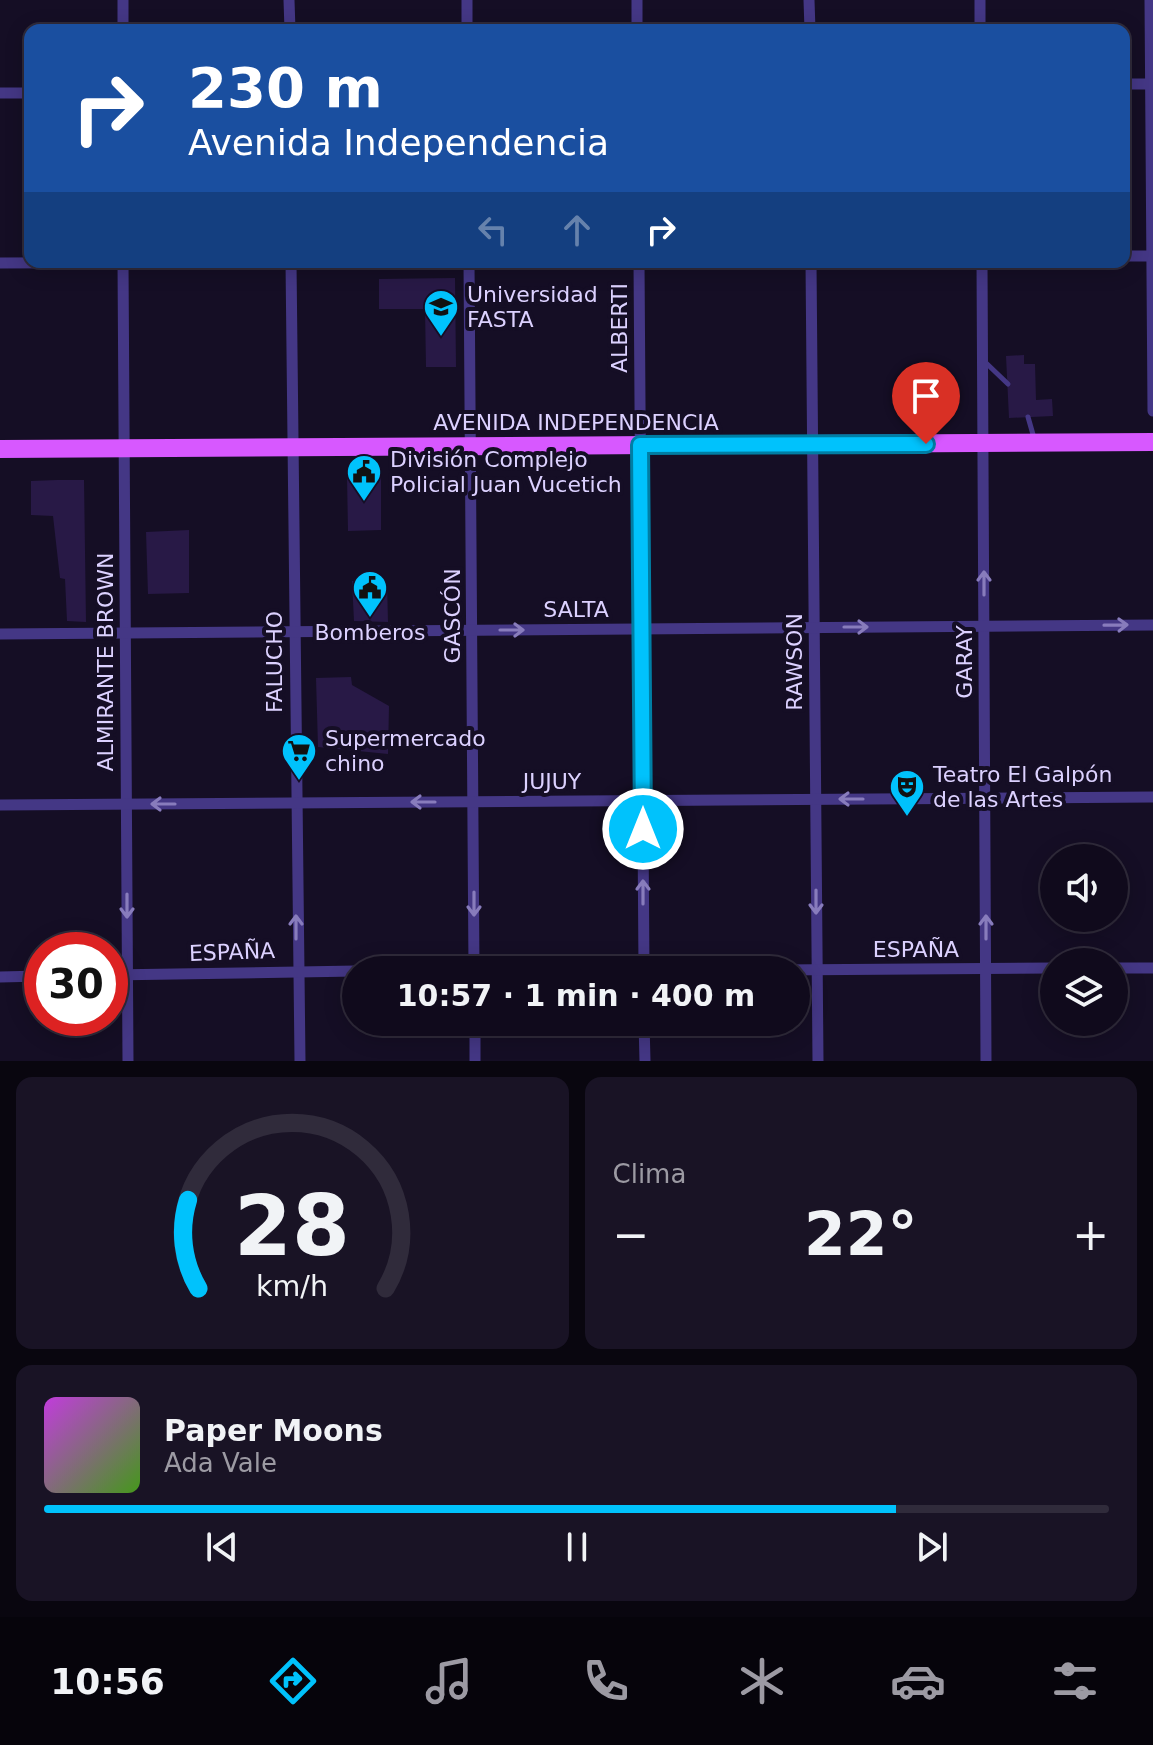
<!DOCTYPE html>
<html lang="es">
<head>
<meta charset="utf-8">
<style>
  body { margin:0; font-family:"DejaVu Sans",sans-serif; background:#191325; color:#f1f3f6; height:100vh; display:flex; flex-direction:column; font-size:30px; white-space:nowrap }
  * { box-sizing:border-box; margin:0 }
  p { font-size:26px; color:#9c9aa3 }
  .icon { flex:none; width:44px; height:44px; fill:none; stroke:currentColor; stroke-width:2; stroke-linecap:round; stroke-linejoin:round }
  .map { position:relative; height:1061px; overflow:hidden }
  .details { display:flex; flex-direction:column; gap:16px; padding:16px; background:#09060f; flex:1 }
  .details>* { flex:none }
  .banner { position:absolute; left:24px; top:24px; width:1106px; height:244px; border-radius:16px; box-shadow:0 4px 20px #0003,0 0 0 2px #302b3b; background:#1a4fa0; color:#fff; overflow:hidden }
  .buttons { position:absolute; left:1040px; top:844px; display:grid; gap:16px }
  .buttons a { display:grid; place-items:center; width:88px; height:88px; border-radius:50%; background:#100a1c; box-shadow:0 4px 20px #0003,0 0 0 2px #302b3b; font-size:40px }
  .speed { position:absolute; left:24px; top:932px; display:flex; gap:16px; font-size:40px; font-weight:700; text-align:center }
  .speed>* { display:grid; place-content:center; width:104px; height:104px; border-radius:50%; background:#100a1c; box-shadow:0 4px 20px #0003,0 0 0 2px #302b3b; line-height:1 }
  .speed .limit { border:12px solid #d22; background:#fff; color:#111 }
  .pin { position:absolute; display:grid; place-items:center; width:68px; height:68px; color:#fff; margin:-82px -34px; border-radius:50% 50% 50% 0; rotate:-45deg; box-shadow:0 0 8px #0007 }
  .pin .icon { rotate:45deg }
  .me { position:absolute; width:88px; margin:-44px; rotate:0deg; stroke-linejoin:round; filter:drop-shadow(0 0 6px #0008) }
  .turn { display:flex; align-items:center; gap:28px; height:168px; padding:0 32px; font-size:36px }
  .turn .icon { width:104px; height:104px; stroke-width:2.5 }
  .turn b { display:block; font-size:56px; line-height:68px }
  .lanes { display:flex; align-items:center; height:76px; padding:0 32px; background:#0003; justify-content:center; gap:40px; direction:ltr }
  .lanes .off { opacity:.35 }
  .big { font-size:60px; font-weight:700; line-height:1.1 }
  .details .card { flex:1; display:flex; flex-direction:column; justify-content:center; gap:12px; min-width:0; padding:0 28px; border-radius:16px; background:#191325 }
  .details .dial { align-items:center; gap:0 }
  .dial svg { height:208px; overflow:visible; fill:none; stroke:#302b3b; stroke-width:7; stroke-linecap:round; text-anchor:middle }
  .dial text { fill:#f1f3f6; stroke:none }
  .song { display:flex; align-items:center; gap:24px }
  .cover { width:96px; height:96px; border-radius:12px; background:linear-gradient(135deg,hsl(290 70% 55%),hsl(100 70% 35%)) }
  .played { height:8px; border-radius:4px; background:linear-gradient(90deg,#00c2fc 80%,#302b3b 80%) }
  .keys { display:flex; justify-content:space-around; direction:ltr }
  .heat { display:flex; justify-content:space-between; align-items:center; font-size:44px; direction:ltr }
  .details .tiles { flex:1; display:grid; gap:16px; grid-template-columns:1fr 1fr }
  .card:last-child { grid-column:span 2 }
  .trip { position:absolute; left:342px; top:956px; width:468px; height:80px; border-radius:40px; background:#100a1c; box-shadow:0 4px 20px #0003,0 0 0 2px #302b3b; font-weight:700; line-height:80px; text-align:center }
  .tabs { display:flex; height:128px; justify-content:space-around; align-items:center; background:#06040b; color:#9c9aa3 }
  .tabs .icon { width:56px; height:56px }
  .tabs .on { color:#00c2fc }
  .tabs b { font-size:36px; color:#f1f3f6 }
  .map>svg:first-child { display:block }
  .building { fill:#281946 }
  .lines { fill:none; stroke-linecap:round; stroke-linejoin:round }
  .service { stroke:#443785; stroke-width:5 }
  .minor { stroke:#443785; stroke-width:11 }
  .primary { stroke:#d758ff; stroke-width:18 }
  .oneway { stroke:#887cbc }
  .route-casing { stroke:#007ea4; stroke-width:20 }
  .route { stroke:#00c2fc; stroke-width:14 }
  .labels { text-anchor:middle; dominant-baseline:central; stroke-width:8; stroke-linejoin:round; paint-order:stroke }
  .poi-label { font-size:22px; fill:#dcd1ff; stroke:#150e25; text-anchor:start }
  .street-label { font-size:22px; fill:#dcd1ff; stroke:#150e25 }
</style>
</head>
<body>
<div class="map">
<svg width="1153" height="1061" viewBox="0 0 1153 1061">
  <rect width="100%" height="100%" fill="#150e25"/>
  <g class="building">
    <path d="M455 278 456 367H426L425 309H379V279Z"/>
    <path d="M1024 355V364H1035L1036 400 1052 399 1053 416 1009 418 1006 356Z"/>
    <path d="M347 476H381V530L348 531Z"/>
    <path d="M57 480H84L86 622 67 621 65 579 60 578 53 516 31 515V481Z"/>
    <path d="M189 530V593L148 594 146 532Z"/>
    <path d="M352 581 387 582 388 622 354 621Z"/>
    <path d="M351 677 352 685 389 706 388 754 318 747 316 678Z"/>
  </g>
  <g class="lines">
    <g class="service">
      <path d="M985 362 1008 384"/>
      <path d="M1028 417 1034 438"/>
    </g>
    <g class="minor">
      <path d="M289 0 290 30"/>
      <path d="M467 0V30"/>
      <path d="M637 0V30"/>
      <path d="M809 0 810 30"/>
      <path d="M980 0V30"/>
      <path d="M1150 0 1153 411"/>
      <path d="M123 30V0"/>
      <path d="M1124 84H1153"/>
      <path d="M0 93H30"/>
      <path d="M1124 256H1153"/>
      <path d="M123 262 128 1061"/>
      <path d="M291 262 300 1061"/>
      <path d="M469 262 474 970"/>
      <path d="M639 262 644 970"/>
      <path d="M811 262 818 1061"/>
      <path d="M982 262 986 1061"/>
      <path d="M0 263 278 262"/>
      <path d="M0 634 1153 625"/>
      <path d="M0 805 1153 797"/>
      <path d="M1114 968H1153"/>
      <path d="M779 970 1054 968"/>
      <path d="M110 975 356 971"/>
      <path d="M0 977 42 976"/>
      <path d="M475 1022V1061"/>
      <path d="M644 1022 645 1061"/>
    </g>
    <path class="primary" d="M0 449 1153 442"/>
  </g>
  <defs><path id="oneway-shaft" d="M-6 0H5M1.5-3L5.5 0L1.5 3" fill="none" stroke-width="1.6" stroke-linecap="round" stroke-linejoin="round" transform="scale(2)"/></defs>
  <g class="oneway">
    <use href="#oneway-shaft" transform="translate(984 583) rotate(-90)"/>
    <use href="#oneway-shaft" transform="translate(1116 625) rotate(-1)"/>
    <use href="#oneway-shaft" transform="translate(856 627)"/>
    <use href="#oneway-shaft" transform="translate(512 630)"/>
    <use href="#oneway-shaft" transform="translate(851 799) rotate(180)"/>
    <use href="#oneway-shaft" transform="translate(423 802) rotate(180)"/>
    <use href="#oneway-shaft" transform="translate(163 804) rotate(180)"/>
    <use href="#oneway-shaft" transform="translate(643 892) rotate(-90)"/>
    <use href="#oneway-shaft" transform="translate(816 902) rotate(90)"/>
    <use href="#oneway-shaft" transform="translate(474 904) rotate(90)"/>
    <use href="#oneway-shaft" transform="translate(127 906) rotate(90)"/>
    <use href="#oneway-shaft" transform="translate(296 927) rotate(-90)"/>
    <use href="#oneway-shaft" transform="translate(986 927) rotate(-90)"/>
  </g>
  <g class="lines">
    <defs>
      <path id="route" d="M643 829 640 445 926 444"/>
    </defs>
    <use href="#route" class="route-casing"/>
    <use href="#route" class="route"/>
  </g>
  <defs>
    <symbol id="university-pin" viewBox="-11 -11 22 30"><path d="M0 17L-7.5 6A9.5 9.5 0 1 1 7.5 6Z" fill="#00c2fc" stroke="#150e25"/><path d="M0-5L7-2L0 1L-7-2ZM-4 1L0 2.5L4 1V4Q0 6-4 4Z" fill="#111"/></symbol>
    <symbol id="civic-pin" viewBox="-11 -11 22 30"><path d="M0 17L-7.5 6A9.5 9.5 0 1 1 7.5 6Z" fill="#00c2fc" stroke="#150e25"/><path d="M-.6-6.5H3V-4.5H.6V-3L4-1V1h2V6H-6V1h2V-1L-.6-3ZM-1.2 2.5V6h2.4V2.5Z" fill="#111"/></symbol>
    <symbol id="supermarket-pin" viewBox="-11 -11 22 30"><path d="M0 17L-7.5 6A9.5 9.5 0 1 1 7.5 6Z" fill="#00c2fc" stroke="#150e25"/><path d="M-6-5.5h2.5l.6 2H6L4.5 2H-2.5L-4.4-4H-6ZM-1.5 3.2a1.3 1.3 0 1 0 .1 0ZM3 3.2a1.3 1.3 0 1 0 .1 0Z" fill="#111"/></symbol>
    <symbol id="theatre-pin" viewBox="-11 -11 22 30"><path d="M0 17L-7.5 6A9.5 9.5 0 1 1 7.5 6Z" fill="#00c2fc" stroke="#150e25"/><path d="M-5-5.5Q0-4 5-5.5V0Q5 5 0 6Q-5 5-5 0ZM-3.3-2.5H-1v1.5H-3.3ZM1-2.5H3.3v1.5H1ZM-2.8 1Q0 5.5 2.8 1Z" fill="#111"/></symbol>
  </defs>
  <g fill-rule="evenodd">
    <use href="#university-pin" x="421" y="287" width="40" height="54"/>
    <use href="#civic-pin" x="344" y="452" width="40" height="54"/>
    <use href="#civic-pin" x="350" y="568" width="40" height="54"/>
    <use href="#supermarket-pin" x="279" y="731" width="40" height="54"/>
    <use href="#theatre-pin" x="887" y="767" width="40" height="54"/>
  </g>
  <g class="labels">
    <g class="poi-label">
      <text x="467" y="294">Universidad<tspan x="467" dy="25">FASTA</tspan></text>
      <text x="390" y="459">División Complejo<tspan x="390" dy="25">Policial Juan Vucetich</tspan></text>
      <text x="370" y="632" text-anchor="middle">Bomberos</text>
      <text x="325" y="738">Supermercado<tspan x="325" dy="25">chino</tspan></text>
      <text x="933" y="774">Teatro El Galpón<tspan x="933" dy="25">de las Artes</tspan></text>
    </g>
    <g class="street-label">
      <text transform="translate(619 328) rotate(-90)">ALBERTI</text>
      <text x="576" y="422">AVENIDA INDEPENDENCIA</text>
      <text x="576" y="609">SALTA</text>
      <text transform="translate(452 616) rotate(-90)">GASCÓN</text>
      <text transform="translate(105 662) rotate(-90)">ALMIRANTE BROWN</text>
      <text transform="translate(274 662) rotate(-90)">FALUCHO</text>
      <text transform="translate(794 662) rotate(-90)">RAWSON</text>
      <text transform="translate(964 662) rotate(-90)">GARAY</text>
      <text x="552" y="781">JUJUY</text>
      <text x="916" y="949">ESPAÑA</text>
      <text transform="translate(232 952) rotate(-2)">ESPAÑA</text>
    </g>
  </g>
</svg>
<div class="buttons">
<a><svg class="icon" aria-label="sound" viewBox="0 0 24 24"><path d="M4 9h4l5-4v14l-5-4H4zM17 9q2 3 0 6"/></svg></a>
<a><svg class="icon" aria-label="layers" viewBox="0 0 24 24"><path d="M12 4l9 5-9 5-9-5zM3 14l9 5 9-5"/></svg></a>
</div>
<div class="speed"><div class="limit">30</div></div>
<div class="pin" style="left:926px;top:444px;background:#d93025"><svg class="icon" aria-label="arrive" viewBox="0 0 24 24"><path d="M6 21V4h12l-3 4 3 4H6"/></svg></div>
<svg class="me" style="left:643px;top:829px" viewBox="-20 -20 40 40"><circle r="17" fill="#00c2fc" stroke="#fff" stroke-width="3"/><path d="M0-11L8 9 0 5-8 9z" fill="#fff"/></svg>
<div class="trip">10:57 · 1 min · 400 m</div>
<div class="banner">
<div class="turn"><svg class="icon" aria-label="right" viewBox="0 0 24 24"><path d="M7 20v-9h11M14 6l5 5-5 5"/></svg><div><b>230 m</b>Avenida Independencia</div></div>
<div class="lanes"><svg class="icon off" aria-label="left" viewBox="0 0 24 24"><path d="M17 20v-9H6M10 6l-5 5 5 5"/></svg><svg class="icon off" aria-label="ahead" viewBox="0 0 24 24"><path d="M12 20V5M6 11l6-6 6 6"/></svg><svg class="icon" aria-label="right" viewBox="0 0 24 24"><path d="M7 20v-9h11M14 6l5 5-5 5"/></svg></div>
</div>
</div>
<section class="details">
<div class="tiles">
<div class="card dial"><svg viewBox="0 0 100 80">
<path d="M14 69A42 42 0 1 1 86 69"/>
<path d="M14 69A42 42 0 0 1 10 35" stroke="#00c2fc"/>
<text x="50" y="56" font-size="32" font-weight="700">28</text>
<text x="50" y="72" font-size="11">km/h</text>
</svg></div>
<div class="card"><p>Clima</p>
<div class="heat"><a>−</a><b class="big">22°</b><a>+</a></div>
</div>
<div class="card">
<div class="song"><i class="cover"></i><div><b>Paper Moons</b><p>Ada Vale</p></div></div>
<div class="played"></div>
<div class="keys"><svg class="icon" aria-label="previous" viewBox="0 0 24 24"><path d="M18 5L8 12l10 7zM5 5v14"/></svg><svg class="icon" aria-label="pause" viewBox="0 0 24 24"><path d="M8 5v14M16 5v14"/></svg><svg class="icon" aria-label="next" viewBox="0 0 24 24"><path d="M6 5l10 7-10 7zM19 5v14"/></svg></div>
</div>
</div>
</section>
<nav class="tabs">
<b>10:56</b>
<svg class="icon on" aria-label="directions" viewBox="0 0 24 24"><path d="M12 3l9 9-9 9-9-9zM9 14v-3h6M13 9l2 2-2 2"/></svg>
<svg class="icon" aria-label="music" viewBox="0 0 24 24"><path d="M9 18V5l10-2v13"/><circle cx="6" cy="18" r="3"/><circle cx="16" cy="16" r="3"/></svg>
<svg class="icon" aria-label="phone" viewBox="0 0 24 24"><path d="M5 4h4l2 5-3 2q2 4 5 5l2-3 5 2v4C11 20 4 13 5 4z"/></svg>
<svg class="icon" aria-label="climate" viewBox="0 0 24 24"><path d="M12 3v18M4 7l16 10M4 17L20 7"/></svg>
<svg class="icon" aria-label="car" viewBox="0 0 24 24"><path d="M5 17H2v-5l4-1 3-4h7l3 4 3 1v5h-3M9 17h6M6 11h13"/><circle cx="7" cy="17" r="2"/><circle cx="17" cy="17" r="2"/></svg>
<svg class="icon" aria-label="filters" viewBox="0 0 24 24"><path d="M4 7h16M4 17h16"/><circle cx="9" cy="7" r="2"/><circle cx="15" cy="17" r="2"/></svg>
</nav>
</body>
</html>
